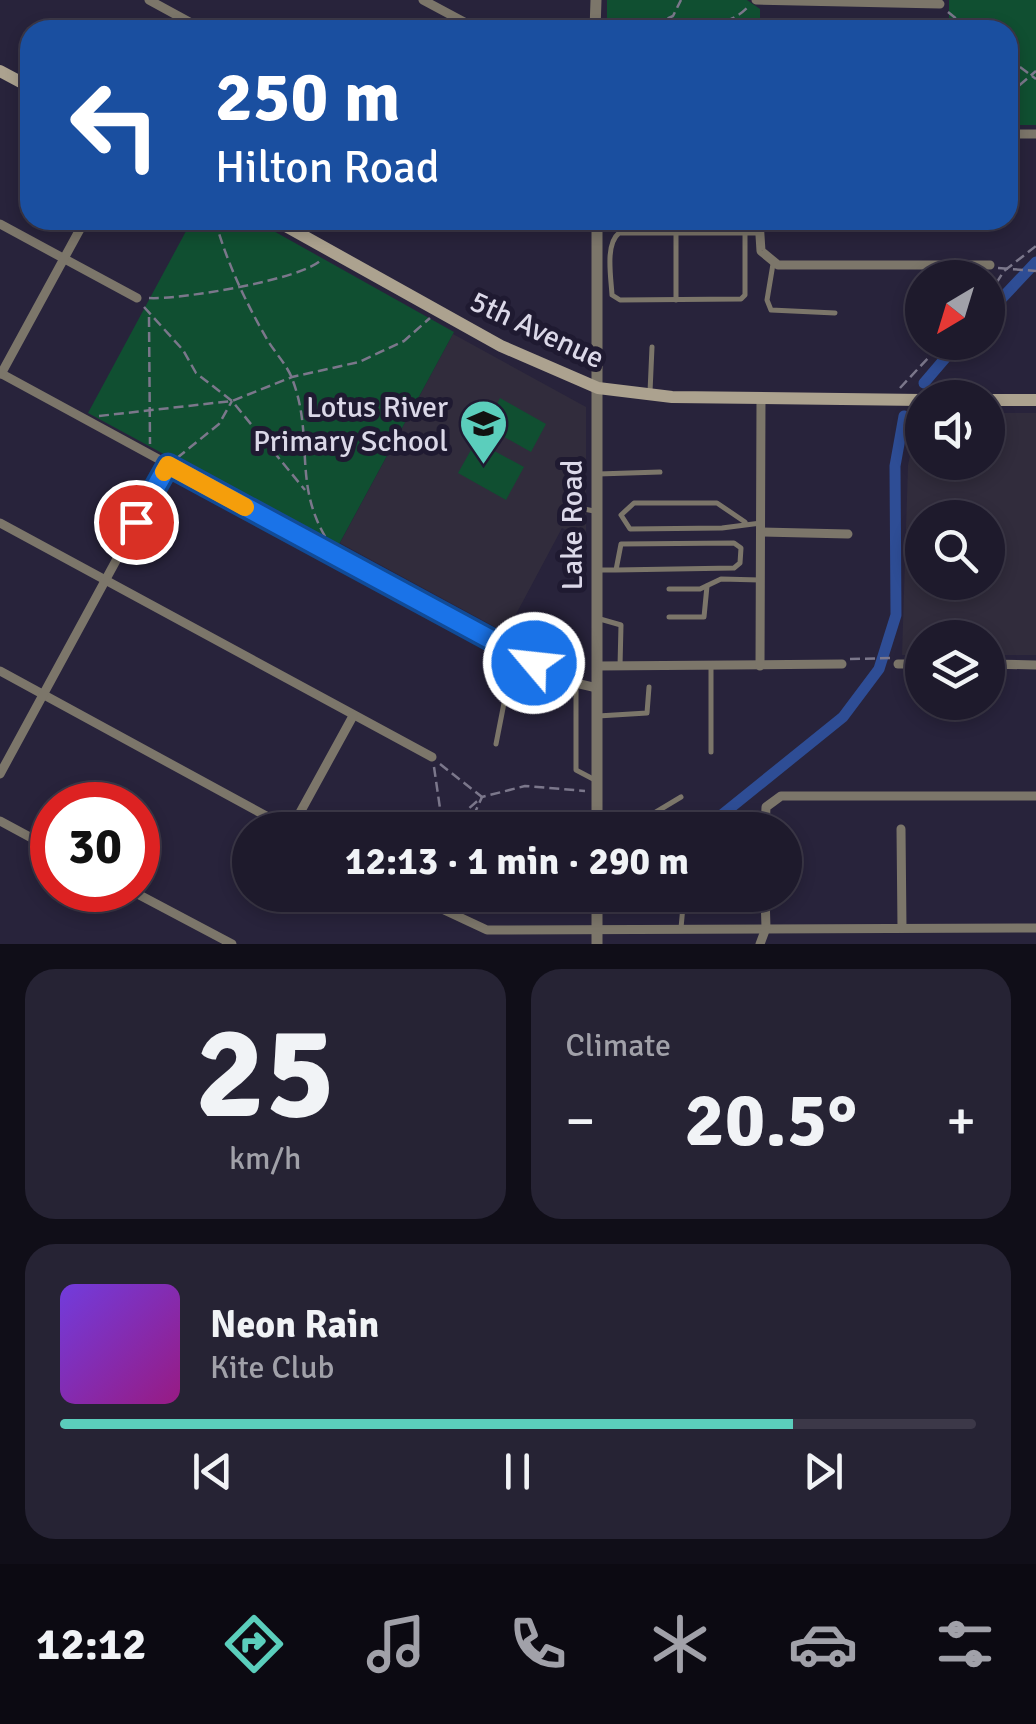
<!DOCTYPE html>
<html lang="en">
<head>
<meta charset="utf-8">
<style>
  body { margin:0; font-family:Signika,sans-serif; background:#262334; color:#f1f3f6; height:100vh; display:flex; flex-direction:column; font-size:38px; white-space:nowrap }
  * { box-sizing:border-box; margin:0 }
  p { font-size:32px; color:#a1a1a9 }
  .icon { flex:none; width:55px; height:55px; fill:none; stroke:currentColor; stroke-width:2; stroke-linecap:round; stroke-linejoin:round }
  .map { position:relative; height:944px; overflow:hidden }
  .drawer { display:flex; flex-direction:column; gap:25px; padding:25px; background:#100e18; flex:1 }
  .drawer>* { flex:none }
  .banner { position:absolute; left:20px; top:20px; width:998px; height:210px; border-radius:30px; box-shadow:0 5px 15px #0003,0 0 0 2px #3c3848; background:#1a4fa0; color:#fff; overflow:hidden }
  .needle { width:65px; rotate:218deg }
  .fabs { position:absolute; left:905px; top:260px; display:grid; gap:20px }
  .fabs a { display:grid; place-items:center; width:100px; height:100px; border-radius:50%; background:#1e1a2c; box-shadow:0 5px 15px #0003,0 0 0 2px #3c3848; font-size:50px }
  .speed { position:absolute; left:30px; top:782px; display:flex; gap:20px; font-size:50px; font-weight:700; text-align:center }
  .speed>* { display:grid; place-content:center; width:130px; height:130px; border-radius:50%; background:#1e1a2c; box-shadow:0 5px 15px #0003,0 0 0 2px #3c3848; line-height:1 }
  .speed .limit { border:15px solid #d22; background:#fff; color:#111 }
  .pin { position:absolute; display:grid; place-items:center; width:85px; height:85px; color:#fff; margin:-42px; border:5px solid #fff; border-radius:50%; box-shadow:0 2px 10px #0007 }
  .me { position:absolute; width:110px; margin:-55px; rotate:298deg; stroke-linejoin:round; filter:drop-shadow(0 0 8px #0008) }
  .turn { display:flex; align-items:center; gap:35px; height:210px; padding:0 30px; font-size:45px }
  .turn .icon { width:130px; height:130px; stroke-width:2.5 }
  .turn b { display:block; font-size:70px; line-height:85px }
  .big { font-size:75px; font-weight:700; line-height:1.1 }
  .drawer .widget { flex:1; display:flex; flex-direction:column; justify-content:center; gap:15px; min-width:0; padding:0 35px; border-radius:30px; background:#262334 }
  .drawer .dial { align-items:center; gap:0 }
  .dial b { font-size:130px; line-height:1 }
  .song { display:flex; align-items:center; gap:30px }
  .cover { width:120px; height:120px; border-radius:15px; background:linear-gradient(135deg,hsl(260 70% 55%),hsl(310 70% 35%)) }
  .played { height:10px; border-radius:5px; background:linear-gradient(90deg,#5bcebc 80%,#3c3848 80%) }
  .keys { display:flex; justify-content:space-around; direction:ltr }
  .heat { display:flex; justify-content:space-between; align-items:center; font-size:55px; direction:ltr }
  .drawer .tiles { flex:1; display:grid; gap:25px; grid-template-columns:1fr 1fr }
  .widget:last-child { grid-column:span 2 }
  .trip { position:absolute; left:232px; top:812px; width:570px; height:100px; border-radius:50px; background:#1e1a2c; box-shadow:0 5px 15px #0003,0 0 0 2px #3c3848; font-weight:700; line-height:100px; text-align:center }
  .dock { display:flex; height:160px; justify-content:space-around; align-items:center; background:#0c0a12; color:#a1a1a9 }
  .dock .icon { width:70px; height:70px }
  .dock .selected { color:#5bcebc }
  .dock b { font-size:45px; color:#f1f3f6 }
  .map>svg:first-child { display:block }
  .education { fill:#312c3c; fill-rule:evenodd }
  .green { fill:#104f31 }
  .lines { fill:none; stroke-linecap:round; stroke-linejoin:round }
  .canal { stroke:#2e4d95; stroke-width:11 }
  .path { stroke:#7b778b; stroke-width:2.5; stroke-dasharray:10 5; stroke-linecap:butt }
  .service { stroke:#7c766a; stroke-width:5 }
  .minor { stroke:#7c766a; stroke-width:9 }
  .tertiary { stroke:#7c766a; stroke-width:11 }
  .secondary { stroke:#aca28f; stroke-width:12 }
  .route-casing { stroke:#114b97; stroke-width:25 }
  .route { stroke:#1a73e8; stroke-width:18 }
  .slow { stroke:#f59e0b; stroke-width:18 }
  .labels { text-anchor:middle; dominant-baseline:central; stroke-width:10; stroke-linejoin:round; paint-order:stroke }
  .street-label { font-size:30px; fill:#dbd8e8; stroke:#1f1a31 }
  .poi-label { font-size:30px; fill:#dbd8e8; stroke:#1f1a31; text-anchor:end }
</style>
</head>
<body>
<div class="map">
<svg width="1036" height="944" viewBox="0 0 1036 944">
  <rect width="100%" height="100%" fill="#28233b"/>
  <g class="education">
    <path d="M453 334 586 407V540L562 528 506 633 340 543Z"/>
    <path d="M919 413 922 462H988V413H1036V655H988V638H922V655H902L908 465ZM922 518H988V582H922Z"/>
  </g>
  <g class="green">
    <path d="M607 0H747L760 9V30H607Z"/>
    <path d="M949 0H1036V125H1008V30H949Z"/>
    <path d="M192 220H254L454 332 337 548 88 413Z"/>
    <path d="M500 398 546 424 531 452 485 426Z"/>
    <path d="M476 441 524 467 506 500 458 473Z"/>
  </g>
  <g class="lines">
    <g class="canal">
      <path d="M988 313 1036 262"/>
      <path d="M924 383 959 342"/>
      <path d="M703 830 843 717 879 669 896 615 895 466 904 416"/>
      <path d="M612 904 623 895"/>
    </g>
    <g class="path">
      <path d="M948 12 970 30"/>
      <path d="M666 20C692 27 726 29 747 8"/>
      <path d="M640 30 673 16 681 0"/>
      <path d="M1008 58 1036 79"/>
      <path d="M1008 95 1036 71"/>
      <path d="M215 220C227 263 246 303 268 341 276 354 288 366 293 381 314 438 293 483 326 538"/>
      <path d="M998 268 1036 271"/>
      <path d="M988 296 1004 271 1036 246"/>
      <path d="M149 298C179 300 306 279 322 259"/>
      <path d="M144 307 183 350 196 373 232 401 305 490"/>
      <path d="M149 317 150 444"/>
      <path d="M900 388 943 342"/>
      <path d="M99 416 232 401 292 377 359 362 404 341 430 318"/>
      <path d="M177 458 219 424 232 401"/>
      <path d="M850 659 892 658"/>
      <path d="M440 764 482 797 444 830"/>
      <path d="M434 767 443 829"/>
      <path d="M467 830 482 797 525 786 585 791"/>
    </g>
    <g class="service">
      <path d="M615 220 618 225 664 224 667 220"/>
      <path d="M686 220H737"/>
      <path d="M676 233V300"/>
      <path d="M745 233V295L741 299 620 300 612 295C611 277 605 244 619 233H757"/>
      <path d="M773 264 767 300 771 310 835 313"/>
      <path d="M650 392 652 347"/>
      <path d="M598 474 660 472"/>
      <path d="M574 507 594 511"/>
      <path d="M745 522 717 503H634L621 515 630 529 722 528 761 523"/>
      <path d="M600 570H616L734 568 740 563 741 548 734 543 621 544 616 570"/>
      <path d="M669 589H700L721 579 760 580"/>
      <path d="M669 617H704L707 586"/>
      <path d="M600 619 621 625 620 666"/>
      <path d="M711 666V752"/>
      <path d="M576 685V770L595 780"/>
      <path d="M598 716 647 713 649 687"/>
      <path d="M496 744 505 698 564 682"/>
      <path d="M597 827 636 824 681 797"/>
      <path d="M681 928 684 895"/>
    </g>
    <g class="minor">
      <path d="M149 0 204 30"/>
      <path d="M423 0 479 30"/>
      <path d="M756 0 940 4"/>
      <path d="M1008 134H1036"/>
      <path d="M759 220 761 251 778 265H990"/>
      <path d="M0 224 137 298"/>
      <path d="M0 373 567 681 597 688"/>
      <path d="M1 374 85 220"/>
      <path d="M0 523 432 757"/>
      <path d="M761 532 848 534"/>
      <path d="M898 664H922"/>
      <path d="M988 664 1036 665"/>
      <path d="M597 666 842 664"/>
      <path d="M760 666 761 399"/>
      <path d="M0 671 292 830"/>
      <path d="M0 774 168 465"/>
      <path d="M0 821 52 849"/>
      <path d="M291 829 353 716"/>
      <path d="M901 829 902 928"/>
      <path d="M765 830 766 807 781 796H1036"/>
      <path d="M130 890 232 944"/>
      <path d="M412 895 487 930 1036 928"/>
      <path d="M302 908 308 895"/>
      <path d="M760 944 766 928 765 895"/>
    </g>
    <g class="tertiary">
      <path d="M595 30 596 0"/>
      <path d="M597 220V830"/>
      <path d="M597 944V895"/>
    </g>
    <g class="secondary">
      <path d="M0 71 30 87"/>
      <path d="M275 220 501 346 598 388 672 397 922 400"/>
      <path d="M988 400H1036"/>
    </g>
  </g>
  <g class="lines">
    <defs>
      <path id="route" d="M136 522 168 465 534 663"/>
    </defs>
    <use href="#route" class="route-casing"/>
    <use href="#route" class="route"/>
    <path class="slow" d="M164 472 168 465 245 507"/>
  </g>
  <defs>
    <symbol id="school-pin" viewBox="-11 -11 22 30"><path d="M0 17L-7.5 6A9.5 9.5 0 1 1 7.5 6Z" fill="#5bcebc" stroke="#1f1a31"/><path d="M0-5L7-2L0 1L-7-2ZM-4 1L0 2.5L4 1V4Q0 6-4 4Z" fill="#111"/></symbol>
  </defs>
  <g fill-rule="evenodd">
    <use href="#school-pin" x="456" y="396" width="55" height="75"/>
  </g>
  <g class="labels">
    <g class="street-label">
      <text transform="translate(537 330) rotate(25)">5th Avenue</text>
      <text transform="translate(572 525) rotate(-90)">Lake Road</text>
    </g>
    <g class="poi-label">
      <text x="448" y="407">Lotus River<tspan x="448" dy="34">Primary School</tspan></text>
    </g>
  </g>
</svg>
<div class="fabs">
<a><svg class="needle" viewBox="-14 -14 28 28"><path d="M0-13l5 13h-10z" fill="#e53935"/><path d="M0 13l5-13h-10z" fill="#a1a1a9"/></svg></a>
<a><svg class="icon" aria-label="sound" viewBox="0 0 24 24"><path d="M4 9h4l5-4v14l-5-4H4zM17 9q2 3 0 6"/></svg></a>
<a><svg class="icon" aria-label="search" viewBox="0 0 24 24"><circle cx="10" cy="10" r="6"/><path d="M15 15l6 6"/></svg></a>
<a><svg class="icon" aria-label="layers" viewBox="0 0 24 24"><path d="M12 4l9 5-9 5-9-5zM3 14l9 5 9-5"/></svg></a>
</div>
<div class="speed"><div class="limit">30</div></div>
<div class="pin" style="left:136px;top:522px;background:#d93025"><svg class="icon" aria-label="arrive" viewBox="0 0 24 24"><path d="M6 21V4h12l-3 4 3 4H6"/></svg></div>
<svg class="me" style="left:534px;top:663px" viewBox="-20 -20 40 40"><circle r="17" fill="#1a73e8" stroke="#fff" stroke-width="3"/><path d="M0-11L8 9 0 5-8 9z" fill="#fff"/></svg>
<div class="trip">12:13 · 1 min · 290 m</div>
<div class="banner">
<div class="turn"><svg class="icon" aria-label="left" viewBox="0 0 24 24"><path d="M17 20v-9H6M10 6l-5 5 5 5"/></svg><div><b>250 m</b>Hilton Road</div></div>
</div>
</div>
<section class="drawer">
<div class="tiles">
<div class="widget dial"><b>25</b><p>km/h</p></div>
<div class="widget"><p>Climate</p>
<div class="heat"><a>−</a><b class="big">20.5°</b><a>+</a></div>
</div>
<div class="widget">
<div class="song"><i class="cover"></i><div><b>Neon Rain</b><p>Kite Club</p></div></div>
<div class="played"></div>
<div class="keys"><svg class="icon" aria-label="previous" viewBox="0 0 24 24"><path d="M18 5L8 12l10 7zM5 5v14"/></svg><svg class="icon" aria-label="pause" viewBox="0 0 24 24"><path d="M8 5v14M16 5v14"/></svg><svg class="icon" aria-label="next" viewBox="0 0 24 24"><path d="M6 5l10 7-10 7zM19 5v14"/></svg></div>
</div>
</div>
</section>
<nav class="dock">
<b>12:12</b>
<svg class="icon selected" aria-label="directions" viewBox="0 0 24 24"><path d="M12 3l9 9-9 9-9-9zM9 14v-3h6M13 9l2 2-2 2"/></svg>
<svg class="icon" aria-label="music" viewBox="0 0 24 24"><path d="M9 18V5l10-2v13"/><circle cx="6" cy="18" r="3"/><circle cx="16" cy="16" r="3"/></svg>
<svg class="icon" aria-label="phone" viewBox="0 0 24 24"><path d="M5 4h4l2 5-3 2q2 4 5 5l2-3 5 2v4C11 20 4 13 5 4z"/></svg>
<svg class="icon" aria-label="climate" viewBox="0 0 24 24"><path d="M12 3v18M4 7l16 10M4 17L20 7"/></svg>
<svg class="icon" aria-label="car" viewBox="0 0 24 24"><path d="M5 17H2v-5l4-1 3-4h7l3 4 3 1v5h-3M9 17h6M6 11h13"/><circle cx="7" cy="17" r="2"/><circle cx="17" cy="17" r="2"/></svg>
<svg class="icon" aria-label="filters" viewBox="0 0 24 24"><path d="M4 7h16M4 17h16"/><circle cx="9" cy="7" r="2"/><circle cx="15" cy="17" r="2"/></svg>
</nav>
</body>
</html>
